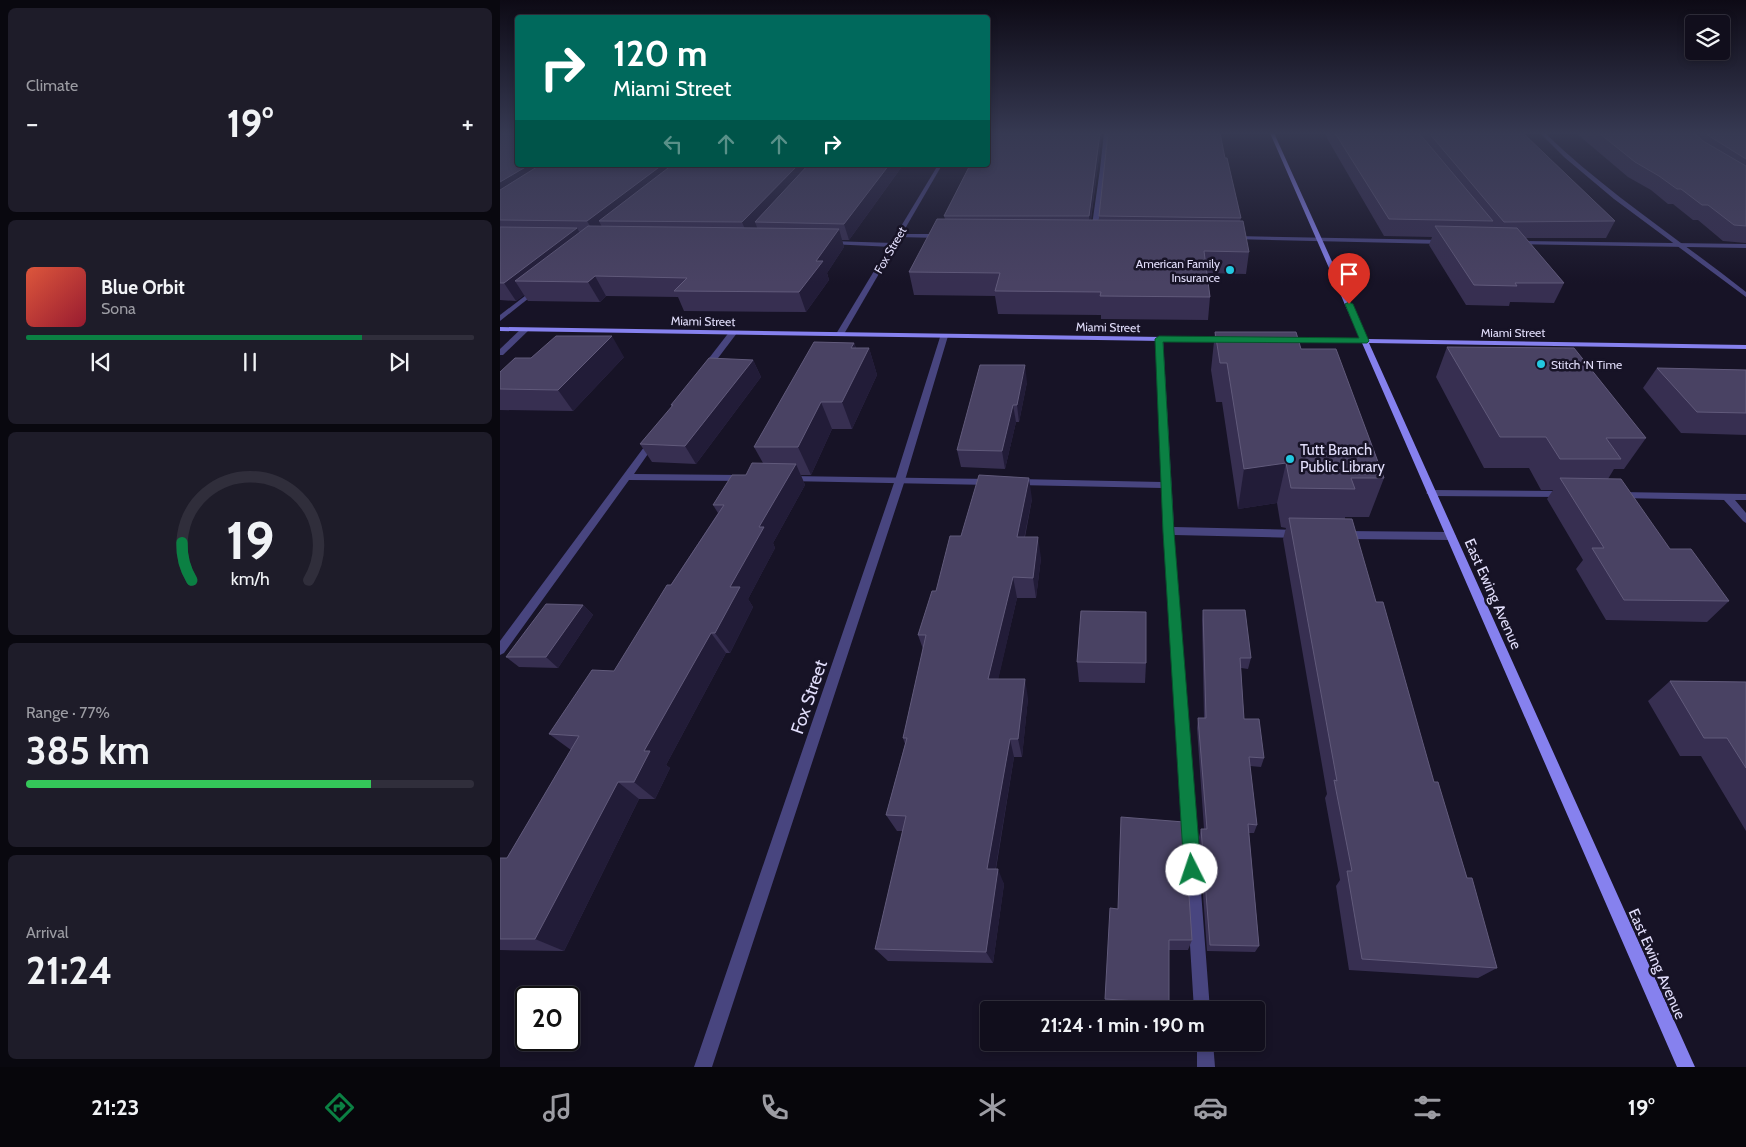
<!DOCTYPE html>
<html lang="en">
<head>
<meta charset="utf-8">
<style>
  body { margin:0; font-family:Cabin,sans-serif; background:#1e1c29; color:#f1f3f6; height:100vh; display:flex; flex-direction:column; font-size:19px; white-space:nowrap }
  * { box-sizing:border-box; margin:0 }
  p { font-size:16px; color:#9c9ca3 }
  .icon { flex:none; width:28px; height:28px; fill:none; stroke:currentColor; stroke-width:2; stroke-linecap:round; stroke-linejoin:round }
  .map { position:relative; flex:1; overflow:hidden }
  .side { display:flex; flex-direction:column; gap:8px; padding:8px; background:#09080f; width:500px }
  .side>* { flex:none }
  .banner { position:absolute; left:15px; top:15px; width:475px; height:152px; border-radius:5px; box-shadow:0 2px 8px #0003,0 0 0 1px #302e3b; background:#00695c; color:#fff; overflow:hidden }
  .controls { position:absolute; left:1185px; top:15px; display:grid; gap:10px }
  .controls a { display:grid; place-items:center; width:45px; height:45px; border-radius:5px; background:#110e1c; box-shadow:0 2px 8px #0003,0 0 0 1px #302e3b; font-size:25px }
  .speed { position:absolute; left:15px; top:986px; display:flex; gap:10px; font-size:25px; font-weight:700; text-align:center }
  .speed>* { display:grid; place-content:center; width:65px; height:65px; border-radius:50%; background:#110e1c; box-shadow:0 2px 8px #0003,0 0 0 1px #302e3b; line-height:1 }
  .speed .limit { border:2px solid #111; border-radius:8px; background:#fff; color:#111 }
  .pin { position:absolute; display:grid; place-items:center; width:42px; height:42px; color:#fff; margin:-51px -21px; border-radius:50% 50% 50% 0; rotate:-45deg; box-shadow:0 0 5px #0007 }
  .pin .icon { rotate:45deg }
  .me { position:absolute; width:55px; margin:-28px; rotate:356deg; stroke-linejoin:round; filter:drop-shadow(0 0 4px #0008) }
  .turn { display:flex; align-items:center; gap:18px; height:105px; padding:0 15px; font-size:22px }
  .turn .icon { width:65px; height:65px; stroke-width:2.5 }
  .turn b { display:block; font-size:35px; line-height:42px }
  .lanes { display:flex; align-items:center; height:48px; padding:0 15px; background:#0003; justify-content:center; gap:25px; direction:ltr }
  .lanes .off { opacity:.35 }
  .big { font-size:38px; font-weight:700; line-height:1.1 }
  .side .card { flex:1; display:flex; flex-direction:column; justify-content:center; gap:8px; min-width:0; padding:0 18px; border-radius:8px; background:#1e1c29 }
  .side .dial { align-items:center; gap:0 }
  .dial svg { height:130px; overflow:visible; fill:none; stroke:#302e3b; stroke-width:7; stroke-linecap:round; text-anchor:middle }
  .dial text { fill:#f1f3f6; stroke:none }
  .song { display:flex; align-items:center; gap:15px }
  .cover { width:60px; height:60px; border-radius:8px; background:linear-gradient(135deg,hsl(10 70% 55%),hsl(350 70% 35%)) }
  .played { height:5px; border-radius:2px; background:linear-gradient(90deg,#0b8043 75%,#302e3b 75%) }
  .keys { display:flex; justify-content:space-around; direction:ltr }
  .heat { display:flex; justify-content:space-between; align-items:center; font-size:28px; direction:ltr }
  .charge { height:8px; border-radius:4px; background:linear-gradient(90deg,#34c759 77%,#302e3b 0) }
  .trip { position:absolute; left:480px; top:1001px; width:285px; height:50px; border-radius:5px; background:#110e1c; box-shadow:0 2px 8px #0003,0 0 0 1px #302e3b; font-weight:700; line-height:50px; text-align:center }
  .menu { display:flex; height:80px; justify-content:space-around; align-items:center; background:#07060b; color:#9c9ca3 }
  .menu .icon { width:35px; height:35px }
  .menu .active { color:#0b8043 }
  .menu b { font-size:22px; color:#f1f3f6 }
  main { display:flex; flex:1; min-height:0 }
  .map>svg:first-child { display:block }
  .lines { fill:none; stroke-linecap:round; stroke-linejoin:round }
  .lane { fill:#48457f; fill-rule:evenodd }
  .street { fill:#48457f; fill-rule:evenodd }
  .secondary { fill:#8681ee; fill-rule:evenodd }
  .wall { fill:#372f51 }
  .shaded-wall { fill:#221c38 }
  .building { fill:#494263; stroke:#615a7b }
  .route { fill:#0b8043; stroke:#07532c }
  .poi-dot { fill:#23c8e0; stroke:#171326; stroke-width:2 }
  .labels { text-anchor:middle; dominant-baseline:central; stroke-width:5; stroke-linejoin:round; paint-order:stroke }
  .far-street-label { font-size:12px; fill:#e1ddfa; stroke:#171326 }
  .far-poi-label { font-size:12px; fill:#e1ddfa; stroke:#171326; text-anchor:end }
  .poi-label { font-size:15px; fill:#e1ddfa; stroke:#171326; text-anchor:start }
  .street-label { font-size:15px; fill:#e1ddfa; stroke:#171326 }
  .near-street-label { font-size:18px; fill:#e1ddfa; stroke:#171326 }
</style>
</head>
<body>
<main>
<section class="side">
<div class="card"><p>Climate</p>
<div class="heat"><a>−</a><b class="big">19°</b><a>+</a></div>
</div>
<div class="card">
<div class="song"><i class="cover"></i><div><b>Blue Orbit</b><p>Sona</p></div></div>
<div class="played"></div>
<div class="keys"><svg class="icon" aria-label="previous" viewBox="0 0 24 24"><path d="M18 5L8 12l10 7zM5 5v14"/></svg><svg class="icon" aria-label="pause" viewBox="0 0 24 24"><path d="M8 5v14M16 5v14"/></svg><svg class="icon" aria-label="next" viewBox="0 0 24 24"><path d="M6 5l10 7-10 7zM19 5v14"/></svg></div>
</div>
<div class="card dial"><svg viewBox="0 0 100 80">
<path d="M14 69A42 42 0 1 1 86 69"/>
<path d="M14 69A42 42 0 0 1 8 46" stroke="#0b8043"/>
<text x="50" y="56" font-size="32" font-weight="700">19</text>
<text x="50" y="72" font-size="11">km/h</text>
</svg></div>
<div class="card"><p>Range · 77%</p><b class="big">385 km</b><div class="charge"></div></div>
<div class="card"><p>Arrival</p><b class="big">21:24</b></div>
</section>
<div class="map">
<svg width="1246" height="1067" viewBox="0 0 1246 1067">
  <rect width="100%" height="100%" fill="#171326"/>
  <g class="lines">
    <g class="lane">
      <path d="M604 133H608L606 169 597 232 594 234 591 232 600 169Z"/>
      <path d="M398 234H440L443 236 440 238 396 237V235Z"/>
      <path d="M735 236 943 240 946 242 943 244 733 239 732 238Z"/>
      <path d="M331 241 393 243 396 245 393 247 329 244 328 243Z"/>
      <path d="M1017 241 1246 244V248L1015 244V242Z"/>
      <path d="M230 331 237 333 209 370H203V366Z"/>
      <path d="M656 337H659L663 339 674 527 798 530 803 534 798 538 674 535 710 1010H694L662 488 517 485 512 482 517 479 662 482Z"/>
      <path d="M153 438 157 441 134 474 243 475 248 478 243 481 129 480 4 653 0 655V641L150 439Z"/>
      <path d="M290 476 490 479 495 482 490 485 287 481 285 479Z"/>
      <path d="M931 490 1062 491 1067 494 1062 497 931 496 926 493Z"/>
      <path d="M1119 492 1246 494V500H1235L1246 513V523L1243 521 1224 500 1119 498 1114 495Z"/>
      <path d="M845 531 951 532 956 536 951 540 845 539 840 535Z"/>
      <path d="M697 1042H713L715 1067H697Z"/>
    </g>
    <g class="street">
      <path d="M1040 133H1045C1107 193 1179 239 1246 292V297L1114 199 1064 157Z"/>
      <path d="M438 165H442L344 334 337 336 336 334Z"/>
      <path d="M34 289 39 290 0 321V315Z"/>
      <path d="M22 328 29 330 3 355H0V349Z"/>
      <path d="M441 334 448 336 405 480 212 1067H194L395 480Z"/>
    </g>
    <g class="secondary">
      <path d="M770 133H774L867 339 1246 345V349L869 343 1195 1067H1177L862 343 785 342 781 340 785 338 860 339Z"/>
      <path d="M0 327 728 338 732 340 728 342 0 331Z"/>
    </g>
  </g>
  <g class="wall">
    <path d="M0 133 18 165H403L349 240H342L344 247 327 273 329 280 306 312 184 311 178 297 106 296 100 302 28 301 24 295 16 301 0 300Z"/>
    <path d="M488 133H602L591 220H599V216L725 158 741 218 740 221 749 252 746 274 707 273 710 297 708 320 601 319V315L498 314 495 296 414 295 409 272 445 219 444 216Z"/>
    <path d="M825 133H1023L1115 221 1106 238H1026L1064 283 1054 303 1010 302 1009 306 966 305 929 245 932 237 884 236 828 140Z"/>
    <path d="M1076 133H1246V243L1223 241 1198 220H1193L1173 204H1168L1151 190 1128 177Z"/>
    <path d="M715 332 801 349 884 478 869 517H845V519L876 602 934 782 967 878 997 968 978 978 849 970 836 886 840 880 825 798 827 794 783 539 786 528 781 527 777 503 738 509 722 402H716L711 370Z"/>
    <path d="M354 343 356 348H369L377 375 352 429H332L311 475H301L305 485 273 543 275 548 248 599 253 607 230 653H226L166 765 170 768 155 799H139L64 951 0 950V858H7L71 750 49 734 114 671 218 513 213 505 246 475 263 463 254 447Z"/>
    <path d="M947 347 1146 438 1124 469H1114L1108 479 1170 549 1229 601 1207 622 1106 620 1076 569 1083 560 1047 499 1053 490H1041L1029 468H984L936 377Z"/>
    <path d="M124 357 73 411 0 410V372L31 358Z"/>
    <path d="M253 360 261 377 196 464 152 462 140 444 172 407 171 405Z"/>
    <path d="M1157 368 1246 370V435L1181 433 1143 388Z"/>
    <path d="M527 382 519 422H516L505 469 461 467 457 450Z"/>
    <path d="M532 499 525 537 541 558 536 598H517L498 679 528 698 522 757H514L496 869 504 884 493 963 388 961 375 949 403 831H397L386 815 405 744 403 738 423 649 418 635 461 536Z"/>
    <path d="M83 605 93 615 58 668 19 667 6 657Z"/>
    <path d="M703 610 751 658 748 669 741 668 744 719 764 758 761 767 750 766 757 825 754 833H749L759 946 755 952 707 951 699 837 701 829H704L697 728 698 718H704L702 620Z"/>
    <path d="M577 662 646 663 645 683 579 682Z"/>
    <path d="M1170 681 1246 682V831L1201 756H1180L1148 701Z"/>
    <path d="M618 909 692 940 688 950H669V1003L667 1010H651L606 1007 605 999Z"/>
  </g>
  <g class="shaded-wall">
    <path d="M600 133H602L589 232V216Z"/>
    <path d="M29 165H63L0 204V182Z"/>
    <path d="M162 165H189L99 221 104 231 97 237 87 221Z"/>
    <path d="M298 165H316L255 222 258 230 249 239 242 222Z"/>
    <path d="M389 165H403L349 240 344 224Z"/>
    <path d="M77 228 87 245 15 281 24 295 16 301 4 283Z"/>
    <path d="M339 229 344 247 327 273 329 280 306 312 299 292 316 261Z"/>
    <path d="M95 276 106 296 100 302 88 282Z"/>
    <path d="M112 336 124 357 73 411 58 390Z"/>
    <path d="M354 343 361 364 369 348 377 375 352 429 342 402 351 348Z"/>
    <path d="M253 360 261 377 196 464 185 446Z"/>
    <path d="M525 365 527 382 519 422 517 405Z"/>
    <path d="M321 402 332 429 311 475 298 447Z"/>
    <path d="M513 405 516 422 505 469 502 451Z"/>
    <path d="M786 463 777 503 738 509 744 469Z"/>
    <path d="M296 464 305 485 273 543 275 548 248 599 253 607 230 653 215 633 230 587 259 527Z"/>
    <path d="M529 478 532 499 520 558 517 537Z"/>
    <path d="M538 537 541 558 536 598 533 578Z"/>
    <path d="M513 577 517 598 494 698 488 679Z"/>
    <path d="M83 605 93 615 58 668 46 657Z"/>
    <path d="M211 633 226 653 166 765 170 768 155 799 134 782 144 751Z"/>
    <path d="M525 679 528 698 522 757 518 739Z"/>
    <path d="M510 739 514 757 493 884 487 869Z"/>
    <path d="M118 782 139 799 64 951 35 939Z"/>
    <path d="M498 869 504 884 493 963 486 952Z"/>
  </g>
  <g class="building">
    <path d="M0 133H18V165H29L0 182Z"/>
    <path d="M488 133H600L589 216H444L470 165H488Z"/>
    <path d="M608 133H720L725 158H727L741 218 599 216Z"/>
    <path d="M835 133H919L993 221 889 219Z"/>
    <path d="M929 133H1023L1115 221 1004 222Z"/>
    <path d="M1099 133H1194L1203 141 1246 166V226L1234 225 1208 205H1202L1181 189H1177L1159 176 1135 162Z"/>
    <path d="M1206 133H1246V159L1209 136Z"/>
    <path d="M40 165H162L87 221 0 220V190Z"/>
    <path d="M172 165H298L242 222 99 221Z"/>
    <path d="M308 165H389L344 224 255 222Z"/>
    <path d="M437 219 743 221 749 252 704 251 710 297 600 296 601 292 495 291 500 273 409 272Z"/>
    <path d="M88 226 339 229 316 261H323L299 292 174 291 187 278 95 276 88 282 15 281Z"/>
    <path d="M935 226 1017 228 1064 283H1015L1017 286 974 285Z"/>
    <path d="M0 227 77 228 4 283H0Z"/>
    <path d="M715 332H796L801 349H836L884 478H851L855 489 791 488 786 463 744 469 727 363H720Z"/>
    <path d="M56 336H112L58 390 0 389V372L15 358H31Z"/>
    <path d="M314 342 354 343 351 348H369L342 402H321L298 447H254Z"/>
    <path d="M947 347 1074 348 1146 438H1106L1121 459H1060L1046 437H1000Z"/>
    <path d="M209 358 253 360 185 446 140 444 173 405H171Z"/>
    <path d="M480 365H525L517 405H513L502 451 457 450Z"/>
    <path d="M1157 368 1246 370V413L1197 412Z"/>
    <path d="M252 463 296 464 259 527H264L230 587H240L215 633H211L144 751H150L134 782H118L35 939H0V858H7L79 736 49 734 92 670 114 671 167 585H171L224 505H213L232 475H246Z"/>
    <path d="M479 475 529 478 517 537H538L533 578 513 577 488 679H525L518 739H510L487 869H498L486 952 375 949 406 816 386 815 407 738H403L426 635H418L432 591H436L450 536H461Z"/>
    <path d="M1060 478 1121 479 1170 549H1191L1229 601 1124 600 1092 548H1104Z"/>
    <path d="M789 518 852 519 876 602H883L934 782H938L967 878H972L997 968 862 959 847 871H852L834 780 837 781Z"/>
    <path d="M46 604 83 605 46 657H6Z"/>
    <path d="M703 610H745L751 658H740L744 719H759L764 758 749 757 757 825 748 824 759 946 710 945 701 829H707L698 718H706Z"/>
    <path d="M581 611 646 612V663L577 662Z"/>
    <path d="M1170 681 1246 682V768L1227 738H1204Z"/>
    <path d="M621 817 684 822 692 940H669V1003L605 999 610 908 618 909Z"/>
  </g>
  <linearGradient id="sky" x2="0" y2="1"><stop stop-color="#0d0a15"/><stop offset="0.47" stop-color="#363952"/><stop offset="1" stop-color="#363952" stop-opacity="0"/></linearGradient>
  <rect width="1246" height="283" fill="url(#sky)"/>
  <path class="route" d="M849 302 853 304 869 341 867 343 663 342 674 532 701 870 698 876 692 879 687 876 684 870 663 532 655 339 659 336 859 338 845 304Z"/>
  <g class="poi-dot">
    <circle cx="730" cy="270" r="5"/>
    <circle cx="1041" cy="364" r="5"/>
    <circle cx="790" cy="459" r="5"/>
  </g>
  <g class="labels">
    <g class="far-street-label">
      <text transform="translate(390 250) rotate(-60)">Fox Street</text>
      <text transform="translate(203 321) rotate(1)">Miami Street</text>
      <text transform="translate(608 327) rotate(1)">Miami Street</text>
      <text x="1013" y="332">Miami Street</text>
    </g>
    <g class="far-poi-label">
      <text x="720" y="263">American Family<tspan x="720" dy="14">Insurance</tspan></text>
      <text x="1051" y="364" text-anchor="start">Stitch ‘N Time</text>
    </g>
    <g class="poi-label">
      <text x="800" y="450">Tutt Branch<tspan x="800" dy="17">Public Library</tspan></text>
    </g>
    <g class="street-label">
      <text transform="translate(993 594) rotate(66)">East Ewing Avenue</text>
      <text transform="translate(1157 964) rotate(66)">East Ewing Avenue</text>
    </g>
    <g class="near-street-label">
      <text transform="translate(309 697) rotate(-71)">Fox Street</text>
    </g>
  </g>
</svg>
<div class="controls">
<a><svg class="icon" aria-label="layers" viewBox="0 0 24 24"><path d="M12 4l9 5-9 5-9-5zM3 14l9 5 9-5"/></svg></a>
</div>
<div class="speed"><div class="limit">20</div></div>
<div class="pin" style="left:849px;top:304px;background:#d93025"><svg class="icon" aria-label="arrive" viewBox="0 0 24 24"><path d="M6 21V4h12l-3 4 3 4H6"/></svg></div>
<svg class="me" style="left:692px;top:870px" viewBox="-20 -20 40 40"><circle r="19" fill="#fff"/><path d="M0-13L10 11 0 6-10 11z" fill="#0b8043"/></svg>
<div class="trip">21:24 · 1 min · 190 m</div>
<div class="banner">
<div class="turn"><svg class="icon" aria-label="right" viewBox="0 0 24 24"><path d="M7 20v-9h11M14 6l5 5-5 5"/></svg><div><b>120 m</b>Miami Street</div></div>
<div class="lanes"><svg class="icon off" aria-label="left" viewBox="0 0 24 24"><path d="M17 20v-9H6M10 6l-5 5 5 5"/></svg><svg class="icon off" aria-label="ahead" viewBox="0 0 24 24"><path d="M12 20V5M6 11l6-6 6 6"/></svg><svg class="icon off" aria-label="ahead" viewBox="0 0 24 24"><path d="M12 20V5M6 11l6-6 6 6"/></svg><svg class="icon" aria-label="right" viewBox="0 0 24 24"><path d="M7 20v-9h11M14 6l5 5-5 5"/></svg></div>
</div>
</div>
</main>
<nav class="menu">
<b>21:23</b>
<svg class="icon active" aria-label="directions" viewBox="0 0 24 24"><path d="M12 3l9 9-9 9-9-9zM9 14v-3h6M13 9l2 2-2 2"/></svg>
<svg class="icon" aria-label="music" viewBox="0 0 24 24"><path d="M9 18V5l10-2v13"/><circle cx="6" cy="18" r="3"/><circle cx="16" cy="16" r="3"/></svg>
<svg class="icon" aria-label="phone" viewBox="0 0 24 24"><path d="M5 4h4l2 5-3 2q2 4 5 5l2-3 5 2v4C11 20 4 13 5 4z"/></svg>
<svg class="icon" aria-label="climate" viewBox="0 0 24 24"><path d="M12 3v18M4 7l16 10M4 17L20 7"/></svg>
<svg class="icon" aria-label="car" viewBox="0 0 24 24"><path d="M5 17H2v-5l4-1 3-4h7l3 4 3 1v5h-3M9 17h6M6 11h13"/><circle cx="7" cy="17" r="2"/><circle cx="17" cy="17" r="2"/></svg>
<svg class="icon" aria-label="filters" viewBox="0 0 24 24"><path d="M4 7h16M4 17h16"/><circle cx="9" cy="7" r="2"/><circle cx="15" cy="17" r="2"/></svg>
<b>19°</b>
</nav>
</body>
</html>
